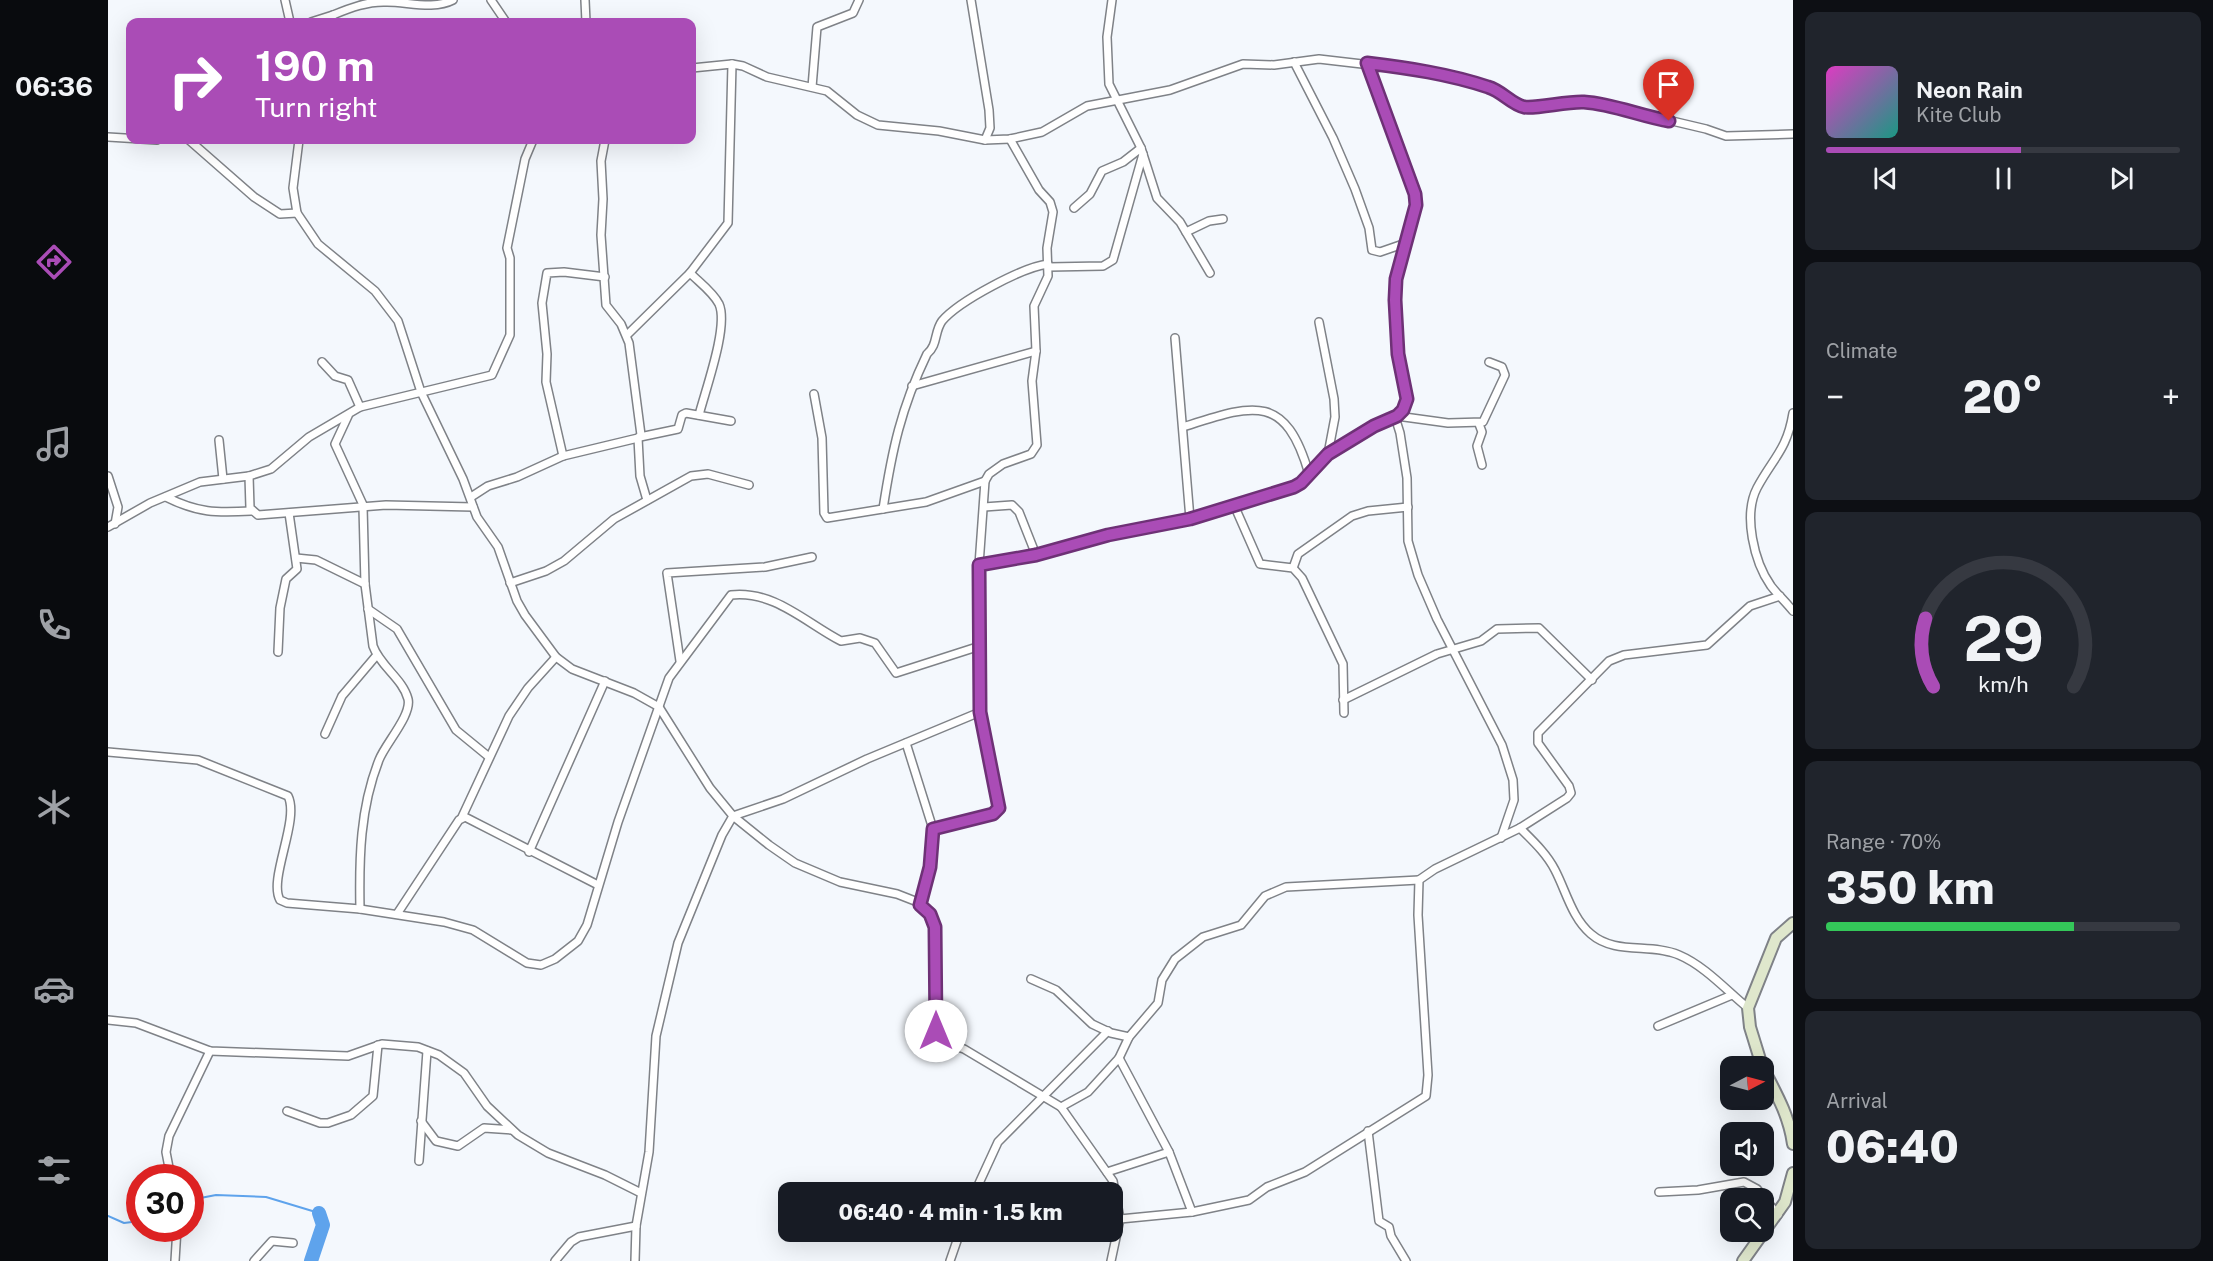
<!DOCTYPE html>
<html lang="en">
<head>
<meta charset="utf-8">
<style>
  body { margin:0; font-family:"Public Sans",sans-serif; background:#20242c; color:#f1f3f6; height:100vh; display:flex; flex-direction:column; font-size:22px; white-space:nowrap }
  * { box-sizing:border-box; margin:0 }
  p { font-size:20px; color:#9ea1a6 }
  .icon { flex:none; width:33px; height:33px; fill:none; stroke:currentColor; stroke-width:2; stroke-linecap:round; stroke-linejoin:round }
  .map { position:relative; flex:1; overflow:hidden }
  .panel { display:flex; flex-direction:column; gap:12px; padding:12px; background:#0d0f14; width:420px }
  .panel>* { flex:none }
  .banner { position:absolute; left:18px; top:18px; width:570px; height:126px; border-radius:12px; box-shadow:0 6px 24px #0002; background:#aa4cb6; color:#fff; overflow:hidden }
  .needle { width:39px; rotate:84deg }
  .tools { position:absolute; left:1612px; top:1056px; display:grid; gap:12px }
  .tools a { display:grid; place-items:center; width:54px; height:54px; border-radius:12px; background:#171b24; box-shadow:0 6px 24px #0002; font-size:30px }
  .speed { position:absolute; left:18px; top:1164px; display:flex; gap:12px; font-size:30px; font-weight:700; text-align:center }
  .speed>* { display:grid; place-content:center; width:78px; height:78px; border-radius:50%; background:#171b24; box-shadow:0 6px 24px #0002; line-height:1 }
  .speed .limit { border:9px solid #d22; background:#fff; color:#111 }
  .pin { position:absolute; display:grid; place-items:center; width:51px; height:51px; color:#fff; margin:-62px -26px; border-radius:50% 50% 50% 0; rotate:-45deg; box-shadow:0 0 6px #0007 }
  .pin .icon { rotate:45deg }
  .me { position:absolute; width:66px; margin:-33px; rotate:0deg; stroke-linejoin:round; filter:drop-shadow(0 0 4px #0008) }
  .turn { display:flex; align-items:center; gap:21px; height:126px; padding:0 30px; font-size:27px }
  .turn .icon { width:78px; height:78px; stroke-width:2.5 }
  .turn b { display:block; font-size:42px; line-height:51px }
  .big { font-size:45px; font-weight:800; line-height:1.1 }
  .panel .widget { flex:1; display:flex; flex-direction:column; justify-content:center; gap:9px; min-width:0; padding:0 21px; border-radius:12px; background:#20242c }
  .panel .dial { align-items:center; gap:0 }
  .dial svg { height:156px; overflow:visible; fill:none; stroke:#363941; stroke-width:7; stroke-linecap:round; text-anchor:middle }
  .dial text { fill:#f1f3f6; stroke:none }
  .song { display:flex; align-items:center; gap:18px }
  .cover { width:72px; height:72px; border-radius:9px; background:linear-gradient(135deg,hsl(310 70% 55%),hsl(170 70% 35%)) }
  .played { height:6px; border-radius:3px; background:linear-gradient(90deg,#aa4cb6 55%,#363941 55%) }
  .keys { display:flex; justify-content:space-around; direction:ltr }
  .heat { display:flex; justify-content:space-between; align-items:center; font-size:33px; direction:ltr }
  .charge { height:9px; border-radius:4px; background:linear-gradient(90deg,#34c759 70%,#363941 0) }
  .trip { position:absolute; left:670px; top:1182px; width:345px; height:60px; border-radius:12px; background:#171b24; box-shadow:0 6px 24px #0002; font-weight:800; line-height:60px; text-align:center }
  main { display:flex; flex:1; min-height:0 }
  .tab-bar { display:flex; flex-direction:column; width:108px; justify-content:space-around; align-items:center; background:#090b0e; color:#9ea1a6 }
  .tab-bar .icon { width:42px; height:42px }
  .tab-bar .current { color:#aa4cb6 }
  .tab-bar b { font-size:27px; color:#f1f3f6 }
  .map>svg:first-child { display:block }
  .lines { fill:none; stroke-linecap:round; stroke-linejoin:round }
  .stream { stroke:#5ea3ec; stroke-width:2 }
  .river { stroke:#5ea3ec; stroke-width:14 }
  .street-casing { stroke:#7f8287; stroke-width:10 }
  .secondary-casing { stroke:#7f8287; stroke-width:14 }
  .street { stroke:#fff; stroke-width:7 }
  .secondary { stroke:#dfe7cc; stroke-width:10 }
  .route-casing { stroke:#6e3176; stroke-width:15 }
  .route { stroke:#aa4cb6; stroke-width:10 }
</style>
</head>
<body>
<main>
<nav class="tab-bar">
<b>06:36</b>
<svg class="icon current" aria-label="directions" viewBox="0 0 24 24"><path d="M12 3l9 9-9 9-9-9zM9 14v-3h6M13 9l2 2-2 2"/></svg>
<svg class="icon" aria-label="music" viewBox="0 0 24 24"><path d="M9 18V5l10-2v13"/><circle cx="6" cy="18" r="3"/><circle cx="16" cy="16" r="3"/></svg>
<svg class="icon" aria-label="phone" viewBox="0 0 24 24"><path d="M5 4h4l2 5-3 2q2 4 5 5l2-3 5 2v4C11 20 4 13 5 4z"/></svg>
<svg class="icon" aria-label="climate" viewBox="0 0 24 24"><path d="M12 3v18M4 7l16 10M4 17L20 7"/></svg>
<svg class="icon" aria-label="car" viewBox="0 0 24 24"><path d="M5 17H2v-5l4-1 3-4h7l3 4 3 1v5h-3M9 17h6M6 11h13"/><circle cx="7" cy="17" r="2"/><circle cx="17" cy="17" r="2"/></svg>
<svg class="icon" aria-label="filters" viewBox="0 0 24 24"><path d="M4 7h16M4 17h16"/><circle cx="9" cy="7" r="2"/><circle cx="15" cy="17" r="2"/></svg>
</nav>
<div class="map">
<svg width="1685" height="1261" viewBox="0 0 1685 1261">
  <rect width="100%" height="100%" fill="#f4f8fd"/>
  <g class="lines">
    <g class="stream">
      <path d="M82 1200 108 1195 158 1197 211 1213"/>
      <path d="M0 1216 16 1223 32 1221"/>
    </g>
    <path class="river" d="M203 1261 215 1225 211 1213"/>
    <defs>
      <g id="street">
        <path d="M177 0 182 22"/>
        <path d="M383 0 398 22"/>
        <path d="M477 0 478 22"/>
        <path d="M863 0 881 110 882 128 877 140"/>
        <path d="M1004 0 999 37 1001 84 1033 148 1049 198 1072 222 1102 273"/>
        <path d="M203 22 225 15"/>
        <path d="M221 22 225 15C242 8 260 1 279 2 300 2 326 10 345 0"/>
        <path d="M1186 62 1225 138 1247 189 1261 228 1264 250 1272 252 1298 243"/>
        <path d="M584 68 624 64 635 66 659 77 719 91 749 115 770 125 831 131 877 140 902 139 934 132 979 106 1062 90 1135 64 1166 65 1211 59 1323 72 1383 88 1417 107 1458 102 1488 103 1598 129 1618 136 1685 134"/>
        <path d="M704 87 709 27 745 13 751 0"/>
        <path d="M0 137 49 140"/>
        <path d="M81 140 146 197 172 214 189 213"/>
        <path d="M191 140 185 188 189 213 210 244 267 291 290 321 313 392 355 479 369 517 390 547 409 601 417 615 448 657 464 669 526 693 551 707 602 788 625 816 661 845 687 863 732 882 789 894 807 901 818 909 827 926 829 1035 835 1042 856 1049 953 1107 1005 1181 1012 1219 1003 1261"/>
        <path d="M966 208 982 194 994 171 1015 162 1033 148"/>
        <path d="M1078 232 1101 221 1115 219"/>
        <path d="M941 267 995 266 1005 260 1035 154"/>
        <path d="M582 273C591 282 605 292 611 304 621 326 597 391 591 415"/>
        <path d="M1211 322 1226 399 1227 417 1220 454"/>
        <path d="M519 335 582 273 620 223 624 64"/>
        <path d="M1067 338 1082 519"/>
        <path d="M214 362 227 376 240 380 252 407"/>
        <path d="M804 386 928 351"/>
        <path d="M706 394 714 438 716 513 719 518 818 502 877 481"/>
        <path d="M1685 413C1679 450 1665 458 1649 488 1635 515 1646 562 1663 586 1670 595 1678 602 1685 611"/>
        <path d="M240 416 227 444 256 507"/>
        <path d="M1289 416 1340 423 1375 422 1397 375 1394 367 1381 362"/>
        <path d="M1287 417 1292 433 1299 478 1300 541 1310 575 1329 619 1394 745 1405 780 1406 800 1393 838"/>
        <path d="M1371 424 1374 432 1369 446 1374 465"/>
        <path d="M1075 427C1144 405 1177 391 1201 474"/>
        <path d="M532 437 570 429 574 415 578 413 623 421"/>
        <path d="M530 438 532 476 539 500"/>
        <path d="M111 440 115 479"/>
        <path d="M455 456 438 382 439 354 434 303 439 273 456 272 497 277"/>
        <path d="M0 476 10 507 7 524"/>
        <path d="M141 476 142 508 150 515 278 505 365 507"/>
        <path d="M58 497C90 513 108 513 143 511"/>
        <path d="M363 497 380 486 409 477 455 456 530 438 533 435 521 343 513 324 498 305 493 235 495 199 493 161 497 140"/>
        <path d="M1126 505 1152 564 1185 568 1194 578 1235 664 1236 713"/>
        <path d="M876 507 904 505 911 512 928 555"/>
        <path d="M775 509C784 450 793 408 819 354 830 345 826 332 834 321 851 301 915 267 940 264"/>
        <path d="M0 527 42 503 92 482 141 476 163 469 201 437 252 407 384 375 402 335V258L399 248 417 159 425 140"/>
        <path d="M188 558 208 560 257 584"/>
        <path d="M871 565 928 555 1000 535 1082 519 1186 487 1193 483 1220 454 1266 426 1289 416 1295 410 1299 399 1290 354 1287 300 1289 279 1308 205 1307 194 1259 63"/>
        <path d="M1185 568 1190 554 1244 516 1260 511 1300 507"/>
        <path d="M402 583 438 571 456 561 506 519 583 476 600 474 641 485"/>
        <path d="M260 609 289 629 348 730 381 757"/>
        <path d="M170 652 172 608 178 579 189 569 181 513"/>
        <path d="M572 661 559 573 657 567 704 557"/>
        <path d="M1235 700 1329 654 1373 641 1389 629 1431 628 1484 680"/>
        <path d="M217 734 234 696 268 656"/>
        <path d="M798 743 825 829 822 867 812 905"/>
        <path d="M0 752 90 760 180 796C192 820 160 879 172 900L179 903 252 909 336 922 365 930 419 963 433 965 447 959 470 941 479 925 510 822 561 678 623 595C666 590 698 623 733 641L752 638 767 643 788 673 872 646"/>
        <path d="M354 817 401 716 420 688 448 657"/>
        <path d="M1412 828C1425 841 1439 854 1447 870 1458 891 1464 918 1483 934 1507 955 1543 943 1571 955 1597 966 1619 991 1640 1008"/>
        <path d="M825 829 885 814 891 809 872 712"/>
        <path d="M421 852 497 681"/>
        <path d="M252 909C251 858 252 808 271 760 277 744 304 715 300 699 295 679 272 666 265 646L257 584 255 507"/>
        <path d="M289 914 351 820 357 817 490 885"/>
        <path d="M923 979 948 990 984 1024 1003 1033 1021 1037"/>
        <path d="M0 1020 28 1023 102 1051 240 1056 274 1044 310 1047 331 1055 356 1073 379 1106 410 1135 440 1153 497 1175 533 1193"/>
        <path d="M1550 1026 1624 995"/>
        <path d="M1011 1058 1061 1152 1084 1212"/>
        <path d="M953 1107 980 1092 1011 1058 1021 1037 1050 1003 1054 980 1067 959 1095 937 1133 925 1157 896 1178 887 1311 880"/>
        <path d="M179 1111 212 1123H220L243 1115 265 1096 270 1045"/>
        <path d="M313 1121 328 1141 350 1146 376 1128 404 1130"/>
        <path d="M1260 1131 1271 1221 1281 1227 1283 1236 1298 1261"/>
        <path d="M311 1161 319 1051"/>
        <path d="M999 1172 1061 1152"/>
        <path d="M63 1178 58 1152 61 1136 102 1051"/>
        <path d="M867 1192 890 1142 1000 1031"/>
        <path d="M1551 1192 1590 1190 1636 1182 1649 1189 1670 1215"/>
        <path d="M1012 1219 1084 1212 1141 1200 1159 1187 1197 1172 1318 1096 1320 1075 1310 915 1311 880 1327 869 1412 828 1459 798 1463 793 1461 786 1430 743V733L1501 661 1516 655 1599 645 1642 606 1672 596"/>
        <path d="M67 1261 69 1228"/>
        <path d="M146 1261 164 1241 185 1243"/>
        <path d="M447 1261 463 1242 471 1237 528 1226"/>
        <path d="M527 1261 528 1226 541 1152 548 1036 570 943 614 835 625 816 675 799 759 759 872 712 871 565 877 481 881 474 895 464 923 454 929 445 924 381 928 351 926 306 940 276 939 248 945 212 942 202 931 190 902 139"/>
        <path d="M842 1261 852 1232"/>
      </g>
      <g id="secondary">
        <path d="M1654 1066 1642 1027 1640 1008 1668 938 1685 923"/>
        <path d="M1656 1070C1669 1095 1681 1116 1685 1144"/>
        <path d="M1635 1261 1677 1202 1685 1173"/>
      </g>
    </defs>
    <use href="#street" class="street-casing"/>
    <use href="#secondary" class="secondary-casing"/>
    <use href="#street" class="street"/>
    <use href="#secondary" class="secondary"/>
  </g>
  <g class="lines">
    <defs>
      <path id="route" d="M828 1031 827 927 822 914 812 905 822 867 825 829 885 814 891 808 872 712 871 565 928 555 1000 535 1082 519 1186 487 1193 483 1220 454 1266 426 1289 416 1295 410 1299 399 1290 354 1287 300 1288 279 1308 205 1307 194 1259 63C1300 68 1341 74 1380 87 1394 91 1403 104 1416 107 1429 109 1459 101 1476 102 1505 104 1532 116 1561 121"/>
    </defs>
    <use href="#route" class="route-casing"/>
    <use href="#route" class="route"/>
  </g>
</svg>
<div class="tools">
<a><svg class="needle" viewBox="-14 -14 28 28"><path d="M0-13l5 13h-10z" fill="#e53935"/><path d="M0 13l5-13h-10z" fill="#9ea1a6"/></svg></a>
<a><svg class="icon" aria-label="sound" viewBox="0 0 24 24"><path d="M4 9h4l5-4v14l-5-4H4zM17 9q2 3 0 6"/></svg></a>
<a><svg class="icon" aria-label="search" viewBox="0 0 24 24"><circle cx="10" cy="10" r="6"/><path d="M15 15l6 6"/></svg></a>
</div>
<div class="speed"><div class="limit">30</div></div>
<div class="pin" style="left:1561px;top:121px;background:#d93025"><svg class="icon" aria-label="arrive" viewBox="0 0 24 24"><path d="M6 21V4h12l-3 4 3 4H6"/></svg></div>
<svg class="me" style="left:828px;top:1031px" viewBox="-20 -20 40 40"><circle r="19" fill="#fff"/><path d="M0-13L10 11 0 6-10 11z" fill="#aa4cb6"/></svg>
<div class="trip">06:40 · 4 min · 1.5 km</div>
<div class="banner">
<div class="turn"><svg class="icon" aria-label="right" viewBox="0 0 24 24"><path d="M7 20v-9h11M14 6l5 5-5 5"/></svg><div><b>190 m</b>Turn right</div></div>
</div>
</div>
<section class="panel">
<div class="widget">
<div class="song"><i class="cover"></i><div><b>Neon Rain</b><p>Kite Club</p></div></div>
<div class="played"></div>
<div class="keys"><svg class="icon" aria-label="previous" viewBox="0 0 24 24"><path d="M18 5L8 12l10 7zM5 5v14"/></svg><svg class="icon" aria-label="pause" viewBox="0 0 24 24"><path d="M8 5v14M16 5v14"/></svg><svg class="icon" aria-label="next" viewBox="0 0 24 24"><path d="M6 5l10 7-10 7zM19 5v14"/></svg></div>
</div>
<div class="widget"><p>Climate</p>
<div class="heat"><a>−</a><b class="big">20°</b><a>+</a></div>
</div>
<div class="widget dial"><svg viewBox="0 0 100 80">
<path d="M14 69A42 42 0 1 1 86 69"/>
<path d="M14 69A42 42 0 0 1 10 34" stroke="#aa4cb6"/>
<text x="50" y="56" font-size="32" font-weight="700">29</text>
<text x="50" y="72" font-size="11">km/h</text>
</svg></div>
<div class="widget"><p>Range · 70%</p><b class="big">350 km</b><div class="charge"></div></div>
<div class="widget"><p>Arrival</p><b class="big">06:40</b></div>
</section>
</main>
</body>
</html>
